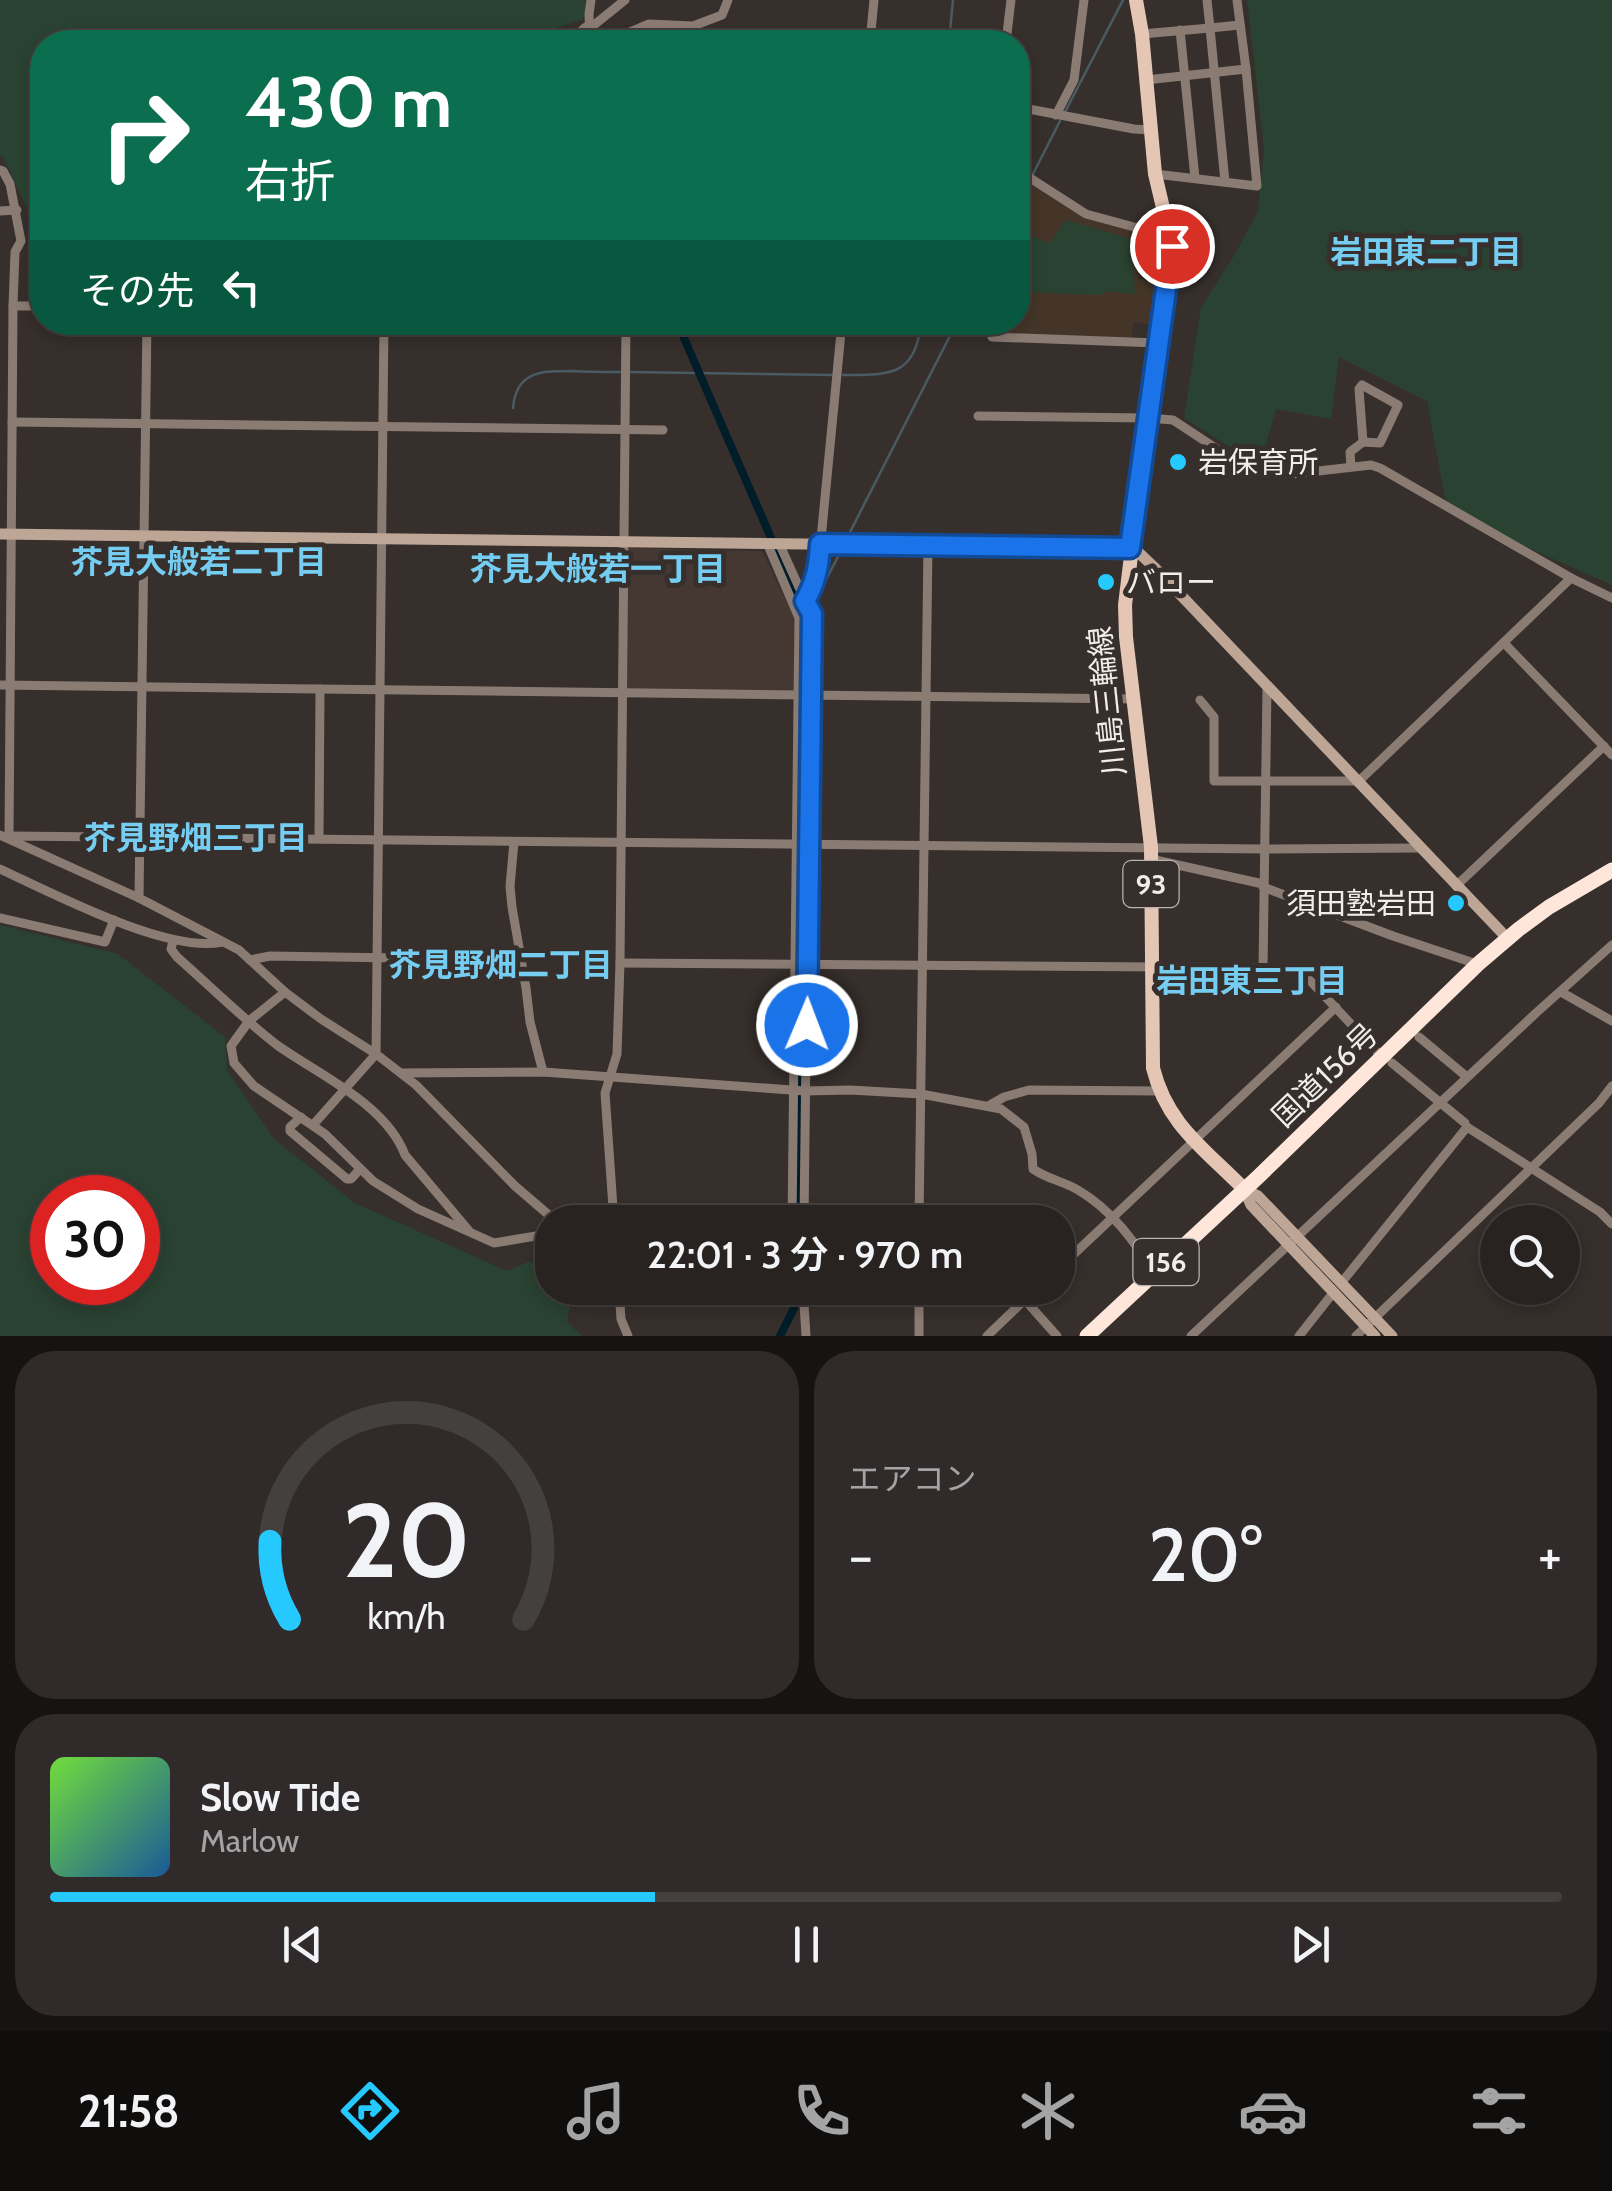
<!DOCTYPE html>
<html lang="ja">
<head>
<meta charset="utf-8">
<style>
  body { margin:0; font-family:Cabin,"Noto Sans JP",sans-serif; background:#302b2a; color:#f1f3f6; height:100vh; display:flex; flex-direction:column; font-size:38px; white-space:nowrap }
  * { box-sizing:border-box; margin:0 }
  p { font-size:32px; color:#a5a4a5 }
  .icon { flex:none; width:55px; height:55px; fill:none; stroke:currentColor; stroke-width:2; stroke-linecap:round; stroke-linejoin:round }
  .map { position:relative; height:1336px; overflow:hidden }
  .sheet { display:flex; flex-direction:column; gap:15px; padding:15px; background:#161312; flex:1 }
  .sheet>* { flex:none }
  .banner { position:absolute; left:30px; top:30px; width:1000px; height:305px; border-radius:40px; box-shadow:0 5px 15px #0003,0 0 0 2px #44403f; background:#0b6e4f; color:#fff; overflow:hidden }
  .buttons { position:absolute; left:1480px; top:1205px; display:grid; gap:20px }
  .buttons a { display:grid; place-items:center; width:100px; height:100px; border-radius:50%; background:#282321; box-shadow:0 5px 15px #0003,0 0 0 2px #44403f; font-size:50px }
  .speed { position:absolute; left:30px; top:1175px; display:flex; gap:20px; font-size:50px; font-weight:700; text-align:center }
  .speed>* { display:grid; place-content:center; width:130px; height:130px; border-radius:50%; background:#282321; box-shadow:0 5px 15px #0003,0 0 0 2px #44403f; line-height:1 }
  .speed .limit { border:15px solid #d22; background:#fff; color:#111 }
  .pin { position:absolute; display:grid; place-items:center; width:85px; height:85px; color:#fff; margin:-42px; border:5px solid #fff; border-radius:50%; box-shadow:0 2px 10px #0007 }
  .me { position:absolute; width:110px; margin:-55px; rotate:1deg; stroke-linejoin:round; filter:drop-shadow(0 0 8px #0008) }
  .turn { display:flex; align-items:center; gap:35px; height:210px; padding:0 50px; font-size:45px }
  .turn .icon { width:130px; height:130px; stroke-width:2.5 }
  .turn b { display:block; font-size:70px; line-height:85px }
  .then { display:flex; align-items:center; height:95px; padding:0 50px; background:#0003; gap:20px; font-size:38px }
  .big { font-size:75px; font-weight:600; line-height:1.1 }
  .sheet .card { flex:1; display:flex; flex-direction:column; justify-content:center; gap:15px; min-width:0; padding:0 35px; border-radius:40px; background:#302b2a }
  .sheet .dial { align-items:center; gap:0 }
  .dial svg { height:260px; overflow:visible; fill:none; stroke:#44403f; stroke-width:7; stroke-linecap:round; text-anchor:middle }
  .dial text { fill:#f1f3f6; stroke:none }
  .song { display:flex; align-items:center; gap:30px }
  .cover { width:120px; height:120px; border-radius:15px; background:linear-gradient(135deg,hsl(100 70% 55%),hsl(210 70% 35%)) }
  .played { height:10px; border-radius:5px; background:linear-gradient(90deg,#26c9fe 40%,#44403f 40%) }
  .keys { display:flex; justify-content:space-around; direction:ltr }
  .heat { display:flex; justify-content:space-between; align-items:center; font-size:55px; direction:ltr }
  .sheet .tiles { flex:1; display:grid; gap:15px; grid-template-columns:1fr 1fr }
  .card:last-child { grid-column:span 2 }
  .trip { position:absolute; left:535px; top:1205px; width:540px; height:100px; border-radius:40px; background:#282321; box-shadow:0 5px 15px #0003,0 0 0 2px #44403f; font-weight:600; line-height:100px; text-align:center }
  .menu { display:flex; height:160px; justify-content:space-around; align-items:center; background:#100e0d; color:#a5a4a5 }
  .menu .icon { width:70px; height:70px }
  .menu .current { color:#26c9fe }
  .menu b { font-size:45px; color:#f1f3f6 }
  .map>svg:first-child { display:block }
  .built { fill:#453832 }
  .education { fill:#443528 }
  .green { fill:#2a4232; fill-rule:evenodd }
  .lines { fill:none; stroke-linecap:round; stroke-linejoin:round }
  .stream { stroke:#495b63; stroke-width:2.5 }
  .canal { stroke:#011d29; stroke-width:8 }
  .street { stroke:#8b7c73; stroke-width:9 }
  .secondary { stroke:#bea697; stroke-width:11 }
  .primary { stroke:#e5c6b4; stroke-width:14 }
  .highway { stroke:#fee7da; stroke-width:15 }
  .route-casing { stroke:#114b97; stroke-width:25 }
  .route { stroke:#1a73e8; stroke-width:18 }
  .poi-dot { fill:#26c9fe; stroke:#362f2c; stroke-width:4 }
  .labels { text-anchor:middle; dominant-baseline:central; stroke-width:10; stroke-linejoin:round; paint-order:stroke }
  .shield { fill:#362f2c; stroke:#b9b4b1; stroke-width:2.5 }
  .shield-label { font-size:28px; font-weight:bold; fill:#f1edea }
  .poi-label { font-size:30px; fill:#f1edea; stroke:#362f2c; text-anchor:start }
  .street-label { font-size:30px; fill:#f1edea; stroke:#362f2c }
  .neighbourhood-label { font-size:32px; font-weight:bold; fill:#75cdf2; stroke:#362f2c }
</style>
</head>
<body>
<div class="map">
<svg width="1612" height="1336" viewBox="0 0 1612 1336">
  <rect width="100%" height="100%" fill="#362f2c"/>
  <path class="built" d="M630 548 762 551 796 620 794 690 631 689 627 687 628 550Z"/>
  <path class="education" d="M1032 183 1082 216 1137 232 1139 279H1165L1156 326 1133 322 1132 338 984 335 975 323 1018 322V212Z"/>
  <g class="green">
    <path d="M0 0H587L583 20 518 38 517 42H42V209L29 213 3 157 0 156Z"/>
    <path d="M1247 0H1612V585L1517 543 1469 526 1445 498 1427 401 1339 357 1331 419 1276 409 1261 462 1252 461 1184 418 1201 308 1235 254 1258 211 1264 149Z"/>
    <path d="M1066 220 1132 239 1135 294 1106 291 1102 295 1022 292 1023 281 1018 280V250L1024 232 1049 244Z"/>
    <path d="M0 925 118 954 225 1037 227 1070 274 1139 355 1203 507 1271 530 1261 552 1281V1288L562 1290 570 1308 567 1322 582 1336H0ZM52 1198H138V1282H52Z"/>
  </g>
  <g class="lines">
    <g class="stream">
      <path d="M949 42 953 0"/>
      <path d="M1064 114 1123 0"/>
      <path d="M1032 176 1060 121"/>
      <path d="M1018 204 1028 183"/>
      <path d="M628 372 835 375"/>
      <path d="M843 375C889 375 916 377 921 322"/>
      <path d="M513 408C516 371 542 371 571 371 588 372 604 372 620 372"/>
      <path d="M846 540 957 322"/>
      <path d="M812 607 843 547"/>
    </g>
    <g class="canal">
      <path d="M677 322 805 616 803 958"/>
      <path d="M799 1222 801 1062"/>
      <path d="M780 1336 794 1308 799 1288"/>
    </g>
    <g class="street">
      <path d="M1180 30 1195 178"/>
      <path d="M1142 34 1210 28 1207 0"/>
      <path d="M576 42C579 33 583 25 594 25L625 0"/>
      <path d="M590 42 589 14 591 0"/>
      <path d="M607 42 649 24 693 26 722 15 728 0"/>
      <path d="M870 42 874 0"/>
      <path d="M1006 42 1011 0"/>
      <path d="M1146 80 1246 69"/>
      <path d="M1018 107 1134 129 1151 130"/>
      <path d="M1056 115 1074 80 1084 0"/>
      <path d="M1018 168 1030 178 1086 214 1171 237"/>
      <path d="M0 170 3 171 10 184 21 241 15 252 13 306 9 836"/>
      <path d="M1155 174 1257 186 1246 69 1237 0"/>
      <path d="M1225 182 1210 28 1240 25"/>
      <path d="M1018 188 1024 177"/>
      <path d="M0 211 17 210"/>
      <path d="M13 306H42"/>
      <path d="M992 337 1158 343"/>
      <path d="M978 416 1148 418 1173 420 1223 453 1260 470 1292 474 1371 465 1380 468 1571 578 1612 598"/>
      <path d="M12 422 663 430"/>
      <path d="M1351 466 1350 452 1363 442 1359 389 1362 385 1398 405 1380 443 1363 442"/>
      <path d="M767 543 799 618 792 1222"/>
      <path d="M779 543 811 614 804 1222"/>
      <path d="M805 601 813 586 818 570 842 322"/>
      <path d="M1504 643 1612 755"/>
      <path d="M0 685 1133 699"/>
      <path d="M1200 700 1214 717V781H1359L1571 578"/>
      <path d="M0 835 139 898 239 950 285 992 321 1019 376 1054 416 1085 515 1186 557 1222"/>
      <path d="M7 838 9 836 1264 849 1420 848"/>
      <path d="M319 838 320 689"/>
      <path d="M514 842 510 886 512 907 526 988 530 1022 543 1072"/>
      <path d="M1151 859 1263 884"/>
      <path d="M0 869C52 893 168 954 222 942"/>
      <path d="M1456 886 1604 746"/>
      <path d="M1263 887 1393 936 1477 964"/>
      <path d="M139 898 147 322"/>
      <path d="M0 918 105 942 114 920"/>
      <path d="M173 941 171 949 177 957C210 986 242 1018 277 1045 319 1075 386 1104 405 1155L469 1231"/>
      <path d="M250 960 270 956 522 960"/>
      <path d="M620 963 1295 968 1301 971 1383 1058"/>
      <path d="M1263 969 1267 687"/>
      <path d="M285 992 249 1021 231 1046 234 1063 254 1086 325 1134 373 1181 418 1209 494 1243 536 1236 552 1230"/>
      <path d="M1561 992 1612 1021"/>
      <path d="M1419 1037 1467 1077"/>
      <path d="M1392 1063 1465 1123"/>
      <path d="M401 1073 543 1072 805 1091 850 1090 921 1094 1001 1109 1024 1127 1032 1154 1033 1169C1047 1179 1063 1181 1078 1190 1112 1210 1133 1240 1155 1273"/>
      <path d="M990 1105 1004 1097 1029 1090 1158 1091"/>
      <path d="M301 1117 290 1127V1131L347 1179H351L360 1169"/>
      <path d="M313 1125 376 1054 384 322"/>
      <path d="M614 1222 605 1093 617 1054 620 963 626 322"/>
      <path d="M919 1222 928 545"/>
      <path d="M1058 1269 1336 1007"/>
      <path d="M1342 1282 1467 1127 1600 1212 1612 1224"/>
      <path d="M619 1288 621 1319 628 1336"/>
      <path d="M717 1288 803 1297 1025 1300 1057 1336"/>
      <path d="M803 1288 806 1336"/>
      <path d="M919 1288V1336"/>
      <path d="M987 1336 1037 1288"/>
      <path d="M1191 1336 1536 1013 1612 945"/>
      <path d="M1299 1336 1333 1293"/>
      <path d="M1356 1336 1599 1103 1612 1086"/>
    </g>
    <g class="secondary">
      <path d="M0 534 1130 548 1137 551 1156 569 1508 939"/>
      <path d="M1244 1189 1258 1196 1392 1336"/>
      <path d="M1244 1189 1251 1205 1375 1336"/>
    </g>
    <path class="primary" d="M1136 0 1142 34 1155 174 1172 246 1154 367 1125 605 1126 637 1151 847 1153 1068C1167 1125 1205 1149 1244 1189"/>
    <path class="highway" d="M1087 1336 1258 1177 1478 964 1519 929 1549 907 1612 870"/>
  </g>
  <g class="lines">
    <defs>
      <path id="route" d="M807 1025 812 614 805 601C816 582 819 565 820 544L1130 548 1172 246"/>
    </defs>
    <use href="#route" class="route-casing"/>
    <use href="#route" class="route"/>
  </g>
  <g class="poi-dot">
    <circle cx="1178" cy="462" r="10"/>
    <circle cx="1106" cy="582" r="10"/>
    <circle cx="1456" cy="903" r="10"/>
  </g>
  <g class="labels">
    <g class="shield">
      <rect x="1123.5" y="861" width="55" height="46" rx="8"/>
      <rect x="1133.5" y="1239" width="65" height="46" rx="8"/>
    </g>
    <g class="shield-label">
      <text x="1151" y="884">93</text>
      <text x="1166" y="1262">156</text>
    </g>
    <g class="poi-label">
      <text x="1198" y="462">岩保育所</text>
      <text x="1126" y="582">バロー</text>
      <text x="1436" y="903" text-anchor="end">須田塾岩田</text>
    </g>
    <g class="street-label">
      <text transform="translate(1107 701) rotate(-96)">川島三輪線</text>
      <text transform="translate(1325 1075) rotate(-44)">国道156号</text>
    </g>
    <g class="neighbourhood-label">
      <text x="1426" y="251">岩田東二丁目</text>
      <text x="199" y="561">芥見大般若二丁目</text>
      <text x="598" y="568">芥見大般若一丁目</text>
      <text x="196" y="837">芥見野畑三丁目</text>
      <text x="501" y="964">芥見野畑二丁目</text>
      <text x="1252" y="980">岩田東三丁目</text>
    </g>
  </g>
</svg>
<div class="buttons">
<a><svg class="icon" aria-label="search" viewBox="0 0 24 24"><circle cx="10" cy="10" r="6"/><path d="M15 15l6 6"/></svg></a>
</div>
<div class="speed"><div class="limit">30</div></div>
<div class="pin" style="left:1172px;top:246px;background:#d93025"><svg class="icon" aria-label="arrive" viewBox="0 0 24 24"><path d="M6 21V4h12l-3 4 3 4H6"/></svg></div>
<svg class="me" style="left:807px;top:1025px" viewBox="-20 -20 40 40"><circle r="17" fill="#1a73e8" stroke="#fff" stroke-width="3"/><path d="M0-11L8 9 0 5-8 9z" fill="#fff"/></svg>
<div class="trip">22:01 · 3 分 · 970 m</div>
<div class="banner">
<div class="turn"><svg class="icon" aria-label="right" viewBox="0 0 24 24"><path d="M7 20v-9h11M14 6l5 5-5 5"/></svg><div><b>430 m</b>右折</div></div>
<div class="then">その先<svg class="icon" aria-label="left" viewBox="0 0 24 24"><path d="M17 20v-9H6M10 6l-5 5 5 5"/></svg></div>
</div>
</div>
<section class="sheet">
<div class="tiles">
<div class="card dial"><svg viewBox="0 0 100 80">
<path d="M14 69A42 42 0 1 1 86 69"/>
<path d="M14 69A42 42 0 0 1 8 45" stroke="#26c9fe"/>
<text x="50" y="56" font-size="32" font-weight="700">20</text>
<text x="50" y="72" font-size="11">km/h</text>
</svg></div>
<div class="card"><p>エアコン</p>
<div class="heat"><a>−</a><b class="big">20°</b><a>+</a></div>
</div>
<div class="card">
<div class="song"><i class="cover"></i><div><b>Slow Tide</b><p>Marlow</p></div></div>
<div class="played"></div>
<div class="keys"><svg class="icon" aria-label="previous" viewBox="0 0 24 24"><path d="M18 5L8 12l10 7zM5 5v14"/></svg><svg class="icon" aria-label="pause" viewBox="0 0 24 24"><path d="M8 5v14M16 5v14"/></svg><svg class="icon" aria-label="next" viewBox="0 0 24 24"><path d="M6 5l10 7-10 7zM19 5v14"/></svg></div>
</div>
</div>
</section>
<nav class="menu">
<b>21:58</b>
<svg class="icon current" aria-label="directions" viewBox="0 0 24 24"><path d="M12 3l9 9-9 9-9-9zM9 14v-3h6M13 9l2 2-2 2"/></svg>
<svg class="icon" aria-label="music" viewBox="0 0 24 24"><path d="M9 18V5l10-2v13"/><circle cx="6" cy="18" r="3"/><circle cx="16" cy="16" r="3"/></svg>
<svg class="icon" aria-label="phone" viewBox="0 0 24 24"><path d="M5 4h4l2 5-3 2q2 4 5 5l2-3 5 2v4C11 20 4 13 5 4z"/></svg>
<svg class="icon" aria-label="climate" viewBox="0 0 24 24"><path d="M12 3v18M4 7l16 10M4 17L20 7"/></svg>
<svg class="icon" aria-label="car" viewBox="0 0 24 24"><path d="M5 17H2v-5l4-1 3-4h7l3 4 3 1v5h-3M9 17h6M6 11h13"/><circle cx="7" cy="17" r="2"/><circle cx="17" cy="17" r="2"/></svg>
<svg class="icon" aria-label="filters" viewBox="0 0 24 24"><path d="M4 7h16M4 17h16"/><circle cx="9" cy="7" r="2"/><circle cx="15" cy="17" r="2"/></svg>
</nav>
</body>
</html>
